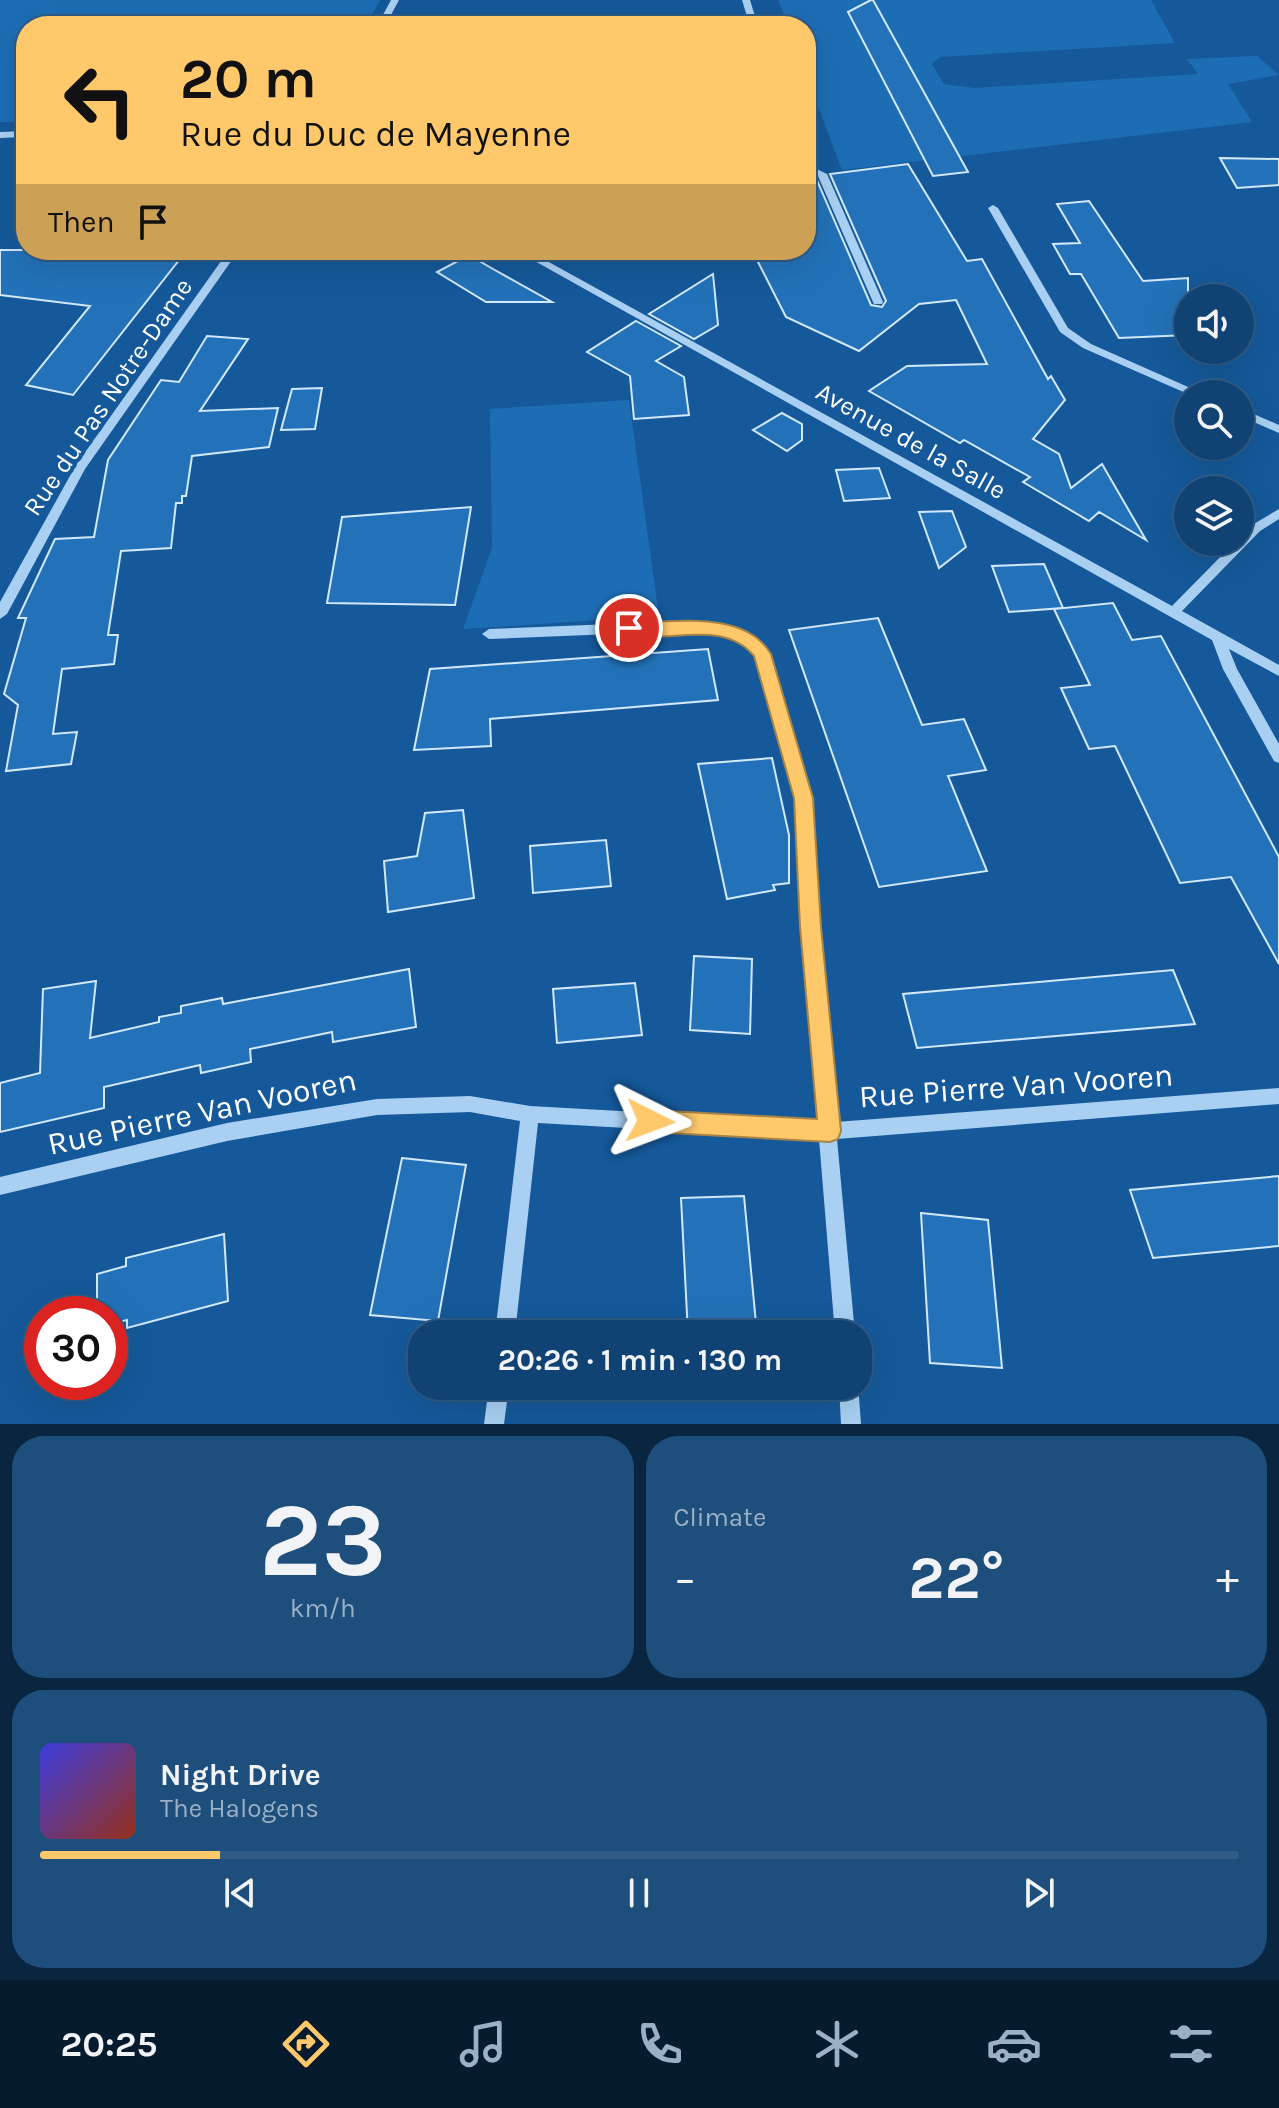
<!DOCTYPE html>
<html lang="en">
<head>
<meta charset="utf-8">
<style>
  body { margin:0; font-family:Karla,sans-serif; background:#1e4e7c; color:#f1f3f6; height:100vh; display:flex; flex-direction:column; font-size:30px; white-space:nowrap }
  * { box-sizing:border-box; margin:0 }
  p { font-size:26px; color:#9cb0c5 }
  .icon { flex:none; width:44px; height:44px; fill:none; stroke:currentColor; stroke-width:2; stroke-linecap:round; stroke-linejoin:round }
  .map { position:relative; height:1424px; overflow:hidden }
  .sheet { display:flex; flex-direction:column; gap:12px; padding:12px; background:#092540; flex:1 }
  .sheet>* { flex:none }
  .top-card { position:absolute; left:16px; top:16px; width:800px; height:244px; border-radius:32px; box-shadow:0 8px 32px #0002,0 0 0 2px #305c86; background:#ffc96b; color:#111; overflow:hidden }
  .controls { position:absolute; left:1174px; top:284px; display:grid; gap:16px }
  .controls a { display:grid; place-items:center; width:80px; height:80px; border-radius:50%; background:#104374; box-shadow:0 8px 32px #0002,0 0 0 2px #305c86; font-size:40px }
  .speed { position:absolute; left:24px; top:1296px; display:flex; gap:16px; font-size:40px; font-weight:700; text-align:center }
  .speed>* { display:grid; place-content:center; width:104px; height:104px; border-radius:50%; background:#104374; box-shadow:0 8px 32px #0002,0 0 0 2px #305c86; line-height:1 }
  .speed .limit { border:12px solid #d22; background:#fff; color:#111 }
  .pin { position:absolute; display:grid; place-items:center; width:68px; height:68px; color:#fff; margin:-34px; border:4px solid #fff; border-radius:50%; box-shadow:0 2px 8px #0007 }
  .me { position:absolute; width:88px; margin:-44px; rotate:93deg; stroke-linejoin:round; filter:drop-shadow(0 0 6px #0008) }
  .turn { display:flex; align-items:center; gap:28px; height:168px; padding:0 32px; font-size:36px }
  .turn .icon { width:104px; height:104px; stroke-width:2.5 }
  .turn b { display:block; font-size:56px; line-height:68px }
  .then { display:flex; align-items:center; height:76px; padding:0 32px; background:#0003; gap:16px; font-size:30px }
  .big { font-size:60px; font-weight:700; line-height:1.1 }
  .sheet .widget { flex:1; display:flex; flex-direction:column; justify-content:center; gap:12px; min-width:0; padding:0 28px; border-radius:32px; background:#1e4e7c }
  .sheet .dial { align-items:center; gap:0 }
  .dial b { font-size:104px; line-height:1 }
  .song { display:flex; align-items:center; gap:24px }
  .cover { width:96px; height:96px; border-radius:12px; background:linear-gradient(135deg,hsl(240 70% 55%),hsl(10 70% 35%)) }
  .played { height:8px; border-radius:4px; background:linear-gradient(90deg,#ffc96b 15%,#305c86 15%) }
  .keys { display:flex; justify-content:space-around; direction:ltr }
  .heat { display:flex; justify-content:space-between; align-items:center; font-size:44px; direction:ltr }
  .sheet .tiles { flex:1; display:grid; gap:12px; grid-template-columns:1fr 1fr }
  .widget:last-child { grid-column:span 2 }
  .trip { position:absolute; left:408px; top:1320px; width:464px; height:80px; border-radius:32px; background:#104374; box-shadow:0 8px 32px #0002,0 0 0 2px #305c86; font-weight:700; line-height:80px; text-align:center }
  .tabs { display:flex; height:128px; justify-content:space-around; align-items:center; background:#061b2e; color:#9cb0c5 }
  .tabs .icon { width:56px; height:56px }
  .tabs .active { color:#ffc96b }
  .tabs b { font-size:36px; color:#f1f3f6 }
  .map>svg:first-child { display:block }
  .green { fill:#1d6db4 }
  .building { fill:#2372b9; stroke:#d1e8fd; stroke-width:2 }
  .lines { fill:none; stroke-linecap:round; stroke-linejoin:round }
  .minor { fill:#a9d0f3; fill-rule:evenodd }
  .route { fill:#ffc96b; stroke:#a68346; stroke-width:2 }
  .labels { text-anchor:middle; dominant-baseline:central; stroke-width:8; stroke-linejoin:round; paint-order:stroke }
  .street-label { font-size:26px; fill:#fff; stroke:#15599a }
  .near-street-label { font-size:32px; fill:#fff; stroke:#15599a }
</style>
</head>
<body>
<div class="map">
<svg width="1279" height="1424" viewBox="0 0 1279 1424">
  <rect width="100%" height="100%" fill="#15599a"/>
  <g class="green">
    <path d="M0 0H380L366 26H26V122H0Z"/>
    <path d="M778 0H1151L1175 43 940 57 932 64 944 84 974 88 1198 74 1187 59 1257 56 1279 75 1228 84 1252 122 842 170 806 75V26H788Z"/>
    <path d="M629 400 659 616 463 629 492 548 490 409Z"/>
  </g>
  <g class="building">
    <path d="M871 0H873L968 172 933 176 848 12Z"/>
    <path d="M1220 158 1279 159V185L1237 188Z"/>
    <path d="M908 164 967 261 982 259 1048 379 1051 376 1065 400 1033 439 1059 454 1071 488 1102 464 1146 540 1099 512 1089 521 1023 482 1030 477 964 440 960 443 869 391 907 366 987 364 956 300 919 304 859 351 786 317 757 260 769 258 765 250H806V175L816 178 871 305 882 307 886 301 830 174Z"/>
    <path d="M1089 201 1143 281 1188 278V335L1119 338 1081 274H1070L1053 244 1080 243 1057 204Z"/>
    <path d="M0 250H187L73 395 26 385 90 306 0 295Z"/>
    <path d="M469 255 493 269 552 302H486L437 272Z"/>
    <path d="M713 274 718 325 694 339 649 314Z"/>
    <path d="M636 321 681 346 656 361 684 377 689 415 634 419 630 376 587 352Z"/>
    <path d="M207 336 248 339 200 411 278 408 269 447 192 456 186 496H182V503H176L171 548 121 551 108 635H118L114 664 62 669 53 734 77 732 71 764 6 771 18 705 4 694 26 618H18L55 539 94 537 108 460 161 380 179 382Z"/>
    <path d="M322 388 315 429 281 430 292 389Z"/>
    <path d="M782 413 802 424V440L787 451 753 430Z"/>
    <path d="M879 468 890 498 844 501 836 470Z"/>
    <path d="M471 507 455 605 327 603 342 517Z"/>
    <path d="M952 511 966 547 939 568 919 512Z"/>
    <path d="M1044 564 1063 608 1009 612 992 566Z"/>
    <path d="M1113 603 1132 640 1161 636 1279 857V964L1231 877 1180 883 1115 746 1089 749 1061 688 1090 685 1054 609Z"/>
    <path d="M878 618 922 725 964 719 986 770 948 776 987 871 879 887 789 630Z"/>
    <path d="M708 649 718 700 490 719 491 746 414 750 430 669Z"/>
    <path d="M772 758 789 835V883L773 885 775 890 727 899 698 764Z"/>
    <path d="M463 810 474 898 388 912 384 861 417 856 425 813Z"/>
    <path d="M606 840 611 886 533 893 530 846Z"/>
    <path d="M694 956 752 959 750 1034 690 1030Z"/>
    <path d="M409 969 416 1027 333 1042 332 1032 250 1049 251 1062 201 1073 200 1065 104 1087V1108L0 1132V1083L40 1073 43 989 96 981 90 1038 159 1022V1017L181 1013V1006L222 998 223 1004Z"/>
    <path d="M1173 970 1195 1024 917 1048 903 994Z"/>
    <path d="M635 983 642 1035 557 1043 553 989Z"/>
    <path d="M402 1158 466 1165 438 1321 370 1315Z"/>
    <path d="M1279 1176V1246L1153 1258 1130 1190Z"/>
    <path d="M744 1196 757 1334H688L681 1198Z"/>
    <path d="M921 1213 988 1220 1002 1368 930 1363Z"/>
    <path d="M224 1234 228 1301 127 1328V1320L110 1324V1314H97V1274L126 1266V1258Z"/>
  </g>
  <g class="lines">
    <g class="minor">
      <path d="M391 0H399L385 26H377Z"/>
      <path d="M742 0H750L758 26H750Z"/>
      <path d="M26 131V137L0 138V132Z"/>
      <path d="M806 164 827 174 883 302 882 304H874L873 302 818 176 806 170Z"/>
      <path d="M993 205 998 208 1068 328 1091 344 1204 394H1188L1083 348 1060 332 988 208Z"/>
      <path d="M229 250H239L85 469 7 614 0 619V602L76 465Z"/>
      <path d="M515 250H527L1172 606 1235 542H1240V537L1252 525 1279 509V519L1260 531 1182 611 1279 665V676L1229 649 1237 669 1279 744V763L1274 761 1223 669 1212 640Z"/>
      <path d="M1240 408 1279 425V433L1240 416Z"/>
      <path d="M685 621C718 624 749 625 769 654L810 798 818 927 836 1122 1279 1088V1104L837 1139 855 1334H835L819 1139 538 1123 515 1334H495L520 1121 470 1112 377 1115 227 1141 0 1195V1177L227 1123 377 1099 470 1096 530 1106 818 1122 802 927 796 798 756 656 745 643 722 634 685 631 489 639 482 634 489 629Z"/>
      <path d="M858 1384 861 1424H841L839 1386H858Z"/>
      <path d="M489 1386H509L504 1424H484Z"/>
    </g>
  </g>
  <path class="route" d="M629 622C674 623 744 609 771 654L813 798 821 927 841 1131 838 1139 830 1142 650 1132 642 1129 639 1121 642 1113 650 1110 817 1119 800 927 794 798 754 656C721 617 666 646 623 633L620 628Z"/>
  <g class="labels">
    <g class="street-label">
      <text transform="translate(108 397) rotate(-56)">Rue du Pas Notre-Dame</text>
      <text transform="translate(911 441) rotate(29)">Avenue de la Salle</text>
    </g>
    <g class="near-street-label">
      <text transform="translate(1016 1086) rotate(-4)">Rue Pierre Van Vooren</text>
      <text transform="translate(202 1112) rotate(-12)">Rue Pierre Van Vooren</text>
    </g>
  </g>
</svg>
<div class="controls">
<a><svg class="icon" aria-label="sound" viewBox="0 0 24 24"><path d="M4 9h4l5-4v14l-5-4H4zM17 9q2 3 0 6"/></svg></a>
<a><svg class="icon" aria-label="search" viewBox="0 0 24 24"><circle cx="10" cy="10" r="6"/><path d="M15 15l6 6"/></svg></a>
<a><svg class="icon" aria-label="layers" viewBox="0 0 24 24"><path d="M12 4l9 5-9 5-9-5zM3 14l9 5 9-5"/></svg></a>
</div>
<div class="speed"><div class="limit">30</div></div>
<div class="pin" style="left:629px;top:628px;background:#d93025"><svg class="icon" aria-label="arrive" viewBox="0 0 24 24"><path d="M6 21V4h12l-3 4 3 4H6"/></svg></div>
<svg class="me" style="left:650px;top:1121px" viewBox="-20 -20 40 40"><path d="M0-17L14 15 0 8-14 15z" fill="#ffc96b" stroke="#fff" stroke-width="4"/></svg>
<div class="trip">20:26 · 1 min · 130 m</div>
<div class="top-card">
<div class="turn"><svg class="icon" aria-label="left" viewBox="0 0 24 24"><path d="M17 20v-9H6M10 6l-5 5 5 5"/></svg><div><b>20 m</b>Rue du Duc de Mayenne</div></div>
<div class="then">Then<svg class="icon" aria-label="arrive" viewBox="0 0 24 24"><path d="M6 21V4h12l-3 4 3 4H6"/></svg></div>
</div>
</div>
<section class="sheet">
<div class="tiles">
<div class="widget dial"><b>23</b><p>km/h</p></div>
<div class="widget"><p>Climate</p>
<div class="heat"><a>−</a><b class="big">22°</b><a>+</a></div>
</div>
<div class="widget">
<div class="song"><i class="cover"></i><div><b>Night Drive</b><p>The Halogens</p></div></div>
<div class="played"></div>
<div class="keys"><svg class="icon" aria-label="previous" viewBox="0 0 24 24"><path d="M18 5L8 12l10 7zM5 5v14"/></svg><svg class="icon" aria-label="pause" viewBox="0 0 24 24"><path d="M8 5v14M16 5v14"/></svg><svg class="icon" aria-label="next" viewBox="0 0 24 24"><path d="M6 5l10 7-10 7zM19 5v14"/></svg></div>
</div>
</div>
</section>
<nav class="tabs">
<b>20:25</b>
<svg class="icon active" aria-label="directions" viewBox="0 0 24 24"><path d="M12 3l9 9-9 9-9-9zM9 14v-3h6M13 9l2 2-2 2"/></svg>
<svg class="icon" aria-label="music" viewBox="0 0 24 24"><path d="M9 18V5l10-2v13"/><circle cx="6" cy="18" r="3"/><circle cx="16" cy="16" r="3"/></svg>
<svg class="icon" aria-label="phone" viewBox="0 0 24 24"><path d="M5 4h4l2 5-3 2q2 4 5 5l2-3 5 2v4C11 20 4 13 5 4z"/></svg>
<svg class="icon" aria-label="climate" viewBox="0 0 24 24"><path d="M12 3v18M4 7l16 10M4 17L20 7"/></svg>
<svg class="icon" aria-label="car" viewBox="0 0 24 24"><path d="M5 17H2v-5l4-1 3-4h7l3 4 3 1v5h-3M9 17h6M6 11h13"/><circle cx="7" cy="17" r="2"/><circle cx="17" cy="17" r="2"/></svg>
<svg class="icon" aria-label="filters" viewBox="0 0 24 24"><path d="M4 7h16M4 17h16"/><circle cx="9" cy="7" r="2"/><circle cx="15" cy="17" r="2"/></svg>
</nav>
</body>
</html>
